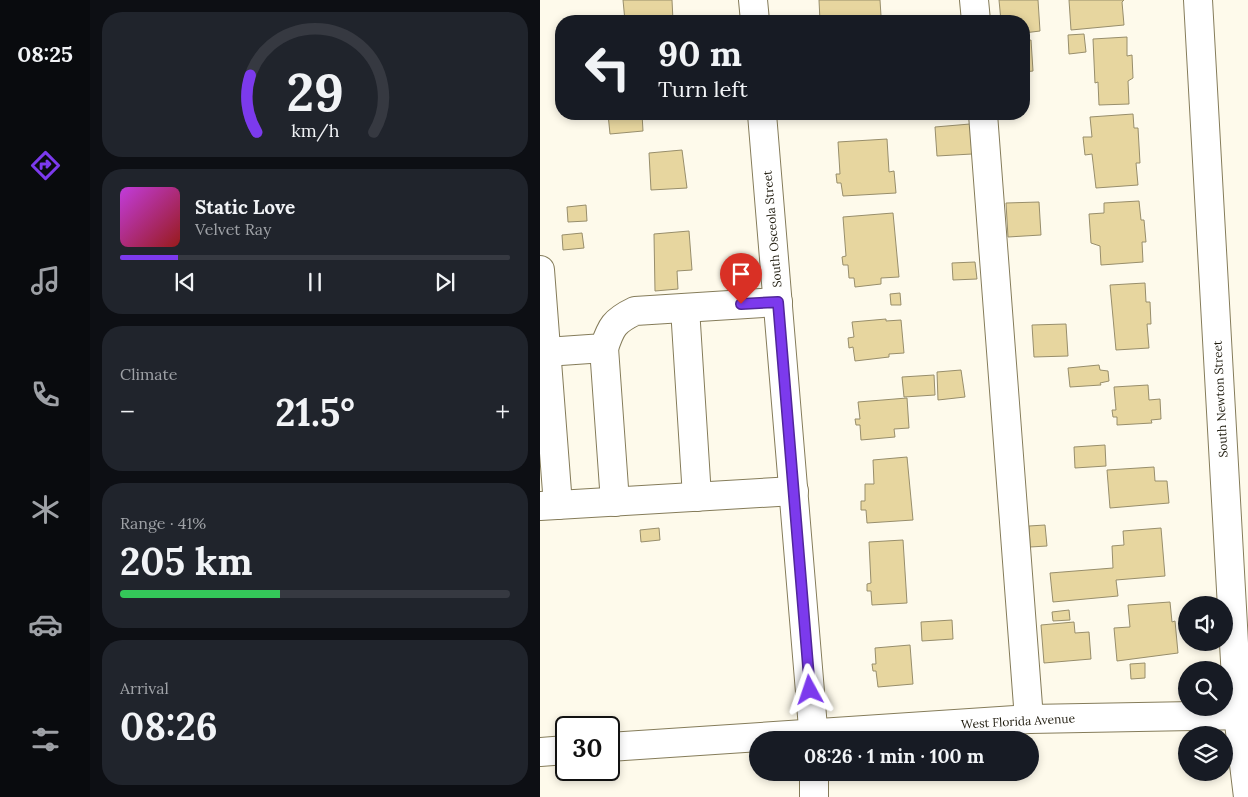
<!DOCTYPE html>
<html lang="en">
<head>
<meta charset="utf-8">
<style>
  body { margin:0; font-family:Lora,serif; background:#20242c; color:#f1f3f6; height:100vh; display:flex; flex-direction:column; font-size:19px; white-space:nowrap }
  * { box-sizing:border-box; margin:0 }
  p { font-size:16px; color:#9ea1a6 }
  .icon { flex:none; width:28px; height:28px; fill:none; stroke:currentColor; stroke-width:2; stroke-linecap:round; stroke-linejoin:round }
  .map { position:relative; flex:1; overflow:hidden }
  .drawer { display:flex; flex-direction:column; gap:12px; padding:12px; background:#0d0f14; width:450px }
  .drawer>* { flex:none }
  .hud { position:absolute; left:15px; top:15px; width:475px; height:105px; border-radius:20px; box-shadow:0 2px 8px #0003; background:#171b24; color:#f1f3f6; overflow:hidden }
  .buttons { position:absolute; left:638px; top:596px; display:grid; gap:10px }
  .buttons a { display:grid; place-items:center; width:55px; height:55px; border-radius:50%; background:#171b24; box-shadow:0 2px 8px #0003; font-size:25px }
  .speed { position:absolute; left:15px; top:716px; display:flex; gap:10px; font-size:25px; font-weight:700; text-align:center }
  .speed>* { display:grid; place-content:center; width:65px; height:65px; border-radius:50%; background:#171b24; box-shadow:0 2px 8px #0003; line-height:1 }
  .speed .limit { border:2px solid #111; border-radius:8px; background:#fff; color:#111 }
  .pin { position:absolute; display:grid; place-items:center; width:42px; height:42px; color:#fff; margin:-51px -21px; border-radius:50% 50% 50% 0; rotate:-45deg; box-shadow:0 0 5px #0007 }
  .pin .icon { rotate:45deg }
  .me { position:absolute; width:55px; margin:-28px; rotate:355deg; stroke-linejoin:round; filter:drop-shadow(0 0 4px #0008) }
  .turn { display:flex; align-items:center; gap:18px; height:105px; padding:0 20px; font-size:22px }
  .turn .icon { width:65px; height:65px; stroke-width:2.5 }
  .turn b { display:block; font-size:35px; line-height:42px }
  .big { font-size:38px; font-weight:700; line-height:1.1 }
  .drawer .widget { flex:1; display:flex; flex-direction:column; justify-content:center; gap:8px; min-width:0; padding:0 18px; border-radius:20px; background:#20242c }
  .drawer .dial { align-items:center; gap:0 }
  .dial svg { height:130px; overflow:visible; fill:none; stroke:#363941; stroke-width:7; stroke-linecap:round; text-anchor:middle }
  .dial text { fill:#f1f3f6; stroke:none }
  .song { display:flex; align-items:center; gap:15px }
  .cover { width:60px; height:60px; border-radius:8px; background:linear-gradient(135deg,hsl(290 70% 55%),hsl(0 70% 35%)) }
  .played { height:5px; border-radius:2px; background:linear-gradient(90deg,#7c3aed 15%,#363941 15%) }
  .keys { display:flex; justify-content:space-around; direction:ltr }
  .heat { display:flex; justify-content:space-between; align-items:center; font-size:28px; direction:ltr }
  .charge { height:8px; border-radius:4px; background:linear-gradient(90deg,#34c759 41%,#363941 0) }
  .trip { position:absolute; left:209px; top:731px; width:290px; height:50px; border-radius:25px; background:#171b24; box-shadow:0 2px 8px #0003; font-weight:700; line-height:50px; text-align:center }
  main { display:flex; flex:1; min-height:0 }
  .menu { display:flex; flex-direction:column; width:90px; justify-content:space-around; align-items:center; background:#090b0e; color:#9ea1a6 }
  .menu .icon { width:35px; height:35px }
  .menu .on { color:#7c3aed }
  .menu b { font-size:22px; color:#f1f3f6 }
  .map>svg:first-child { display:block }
  .building { fill:#e7d69f; stroke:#988e6b }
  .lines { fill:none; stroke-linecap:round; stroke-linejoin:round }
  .minor-casing { stroke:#857c5a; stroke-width:30 }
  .minor { stroke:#fff; stroke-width:28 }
  .route-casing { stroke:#51269a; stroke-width:12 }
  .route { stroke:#7c3aed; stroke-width:9 }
  .labels { text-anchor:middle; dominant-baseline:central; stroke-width:5; stroke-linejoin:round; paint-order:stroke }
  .street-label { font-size:12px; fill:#1e1a0d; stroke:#fff }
</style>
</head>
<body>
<main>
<nav class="menu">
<b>08:25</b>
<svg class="icon on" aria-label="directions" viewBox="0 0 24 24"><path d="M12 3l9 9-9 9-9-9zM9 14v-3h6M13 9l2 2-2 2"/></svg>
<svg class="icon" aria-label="music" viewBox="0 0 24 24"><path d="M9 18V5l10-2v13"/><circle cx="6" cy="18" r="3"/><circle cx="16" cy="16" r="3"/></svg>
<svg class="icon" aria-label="phone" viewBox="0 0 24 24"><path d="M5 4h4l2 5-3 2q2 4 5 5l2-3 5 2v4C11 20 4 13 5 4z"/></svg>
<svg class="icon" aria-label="climate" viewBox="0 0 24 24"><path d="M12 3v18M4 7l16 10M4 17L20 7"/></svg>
<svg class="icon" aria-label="car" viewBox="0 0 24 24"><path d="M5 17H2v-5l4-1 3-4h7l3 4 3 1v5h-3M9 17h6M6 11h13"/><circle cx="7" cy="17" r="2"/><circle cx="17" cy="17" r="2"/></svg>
<svg class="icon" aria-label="filters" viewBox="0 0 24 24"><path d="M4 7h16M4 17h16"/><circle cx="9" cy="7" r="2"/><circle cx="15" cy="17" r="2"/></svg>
</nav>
<section class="drawer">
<div class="widget dial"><svg viewBox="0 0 100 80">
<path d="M14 69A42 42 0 1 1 86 69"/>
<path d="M14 69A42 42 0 0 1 10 34" stroke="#7c3aed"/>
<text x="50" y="56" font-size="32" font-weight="700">29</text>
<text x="50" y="72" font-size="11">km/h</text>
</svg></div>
<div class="widget">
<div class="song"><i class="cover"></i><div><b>Static Love</b><p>Velvet Ray</p></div></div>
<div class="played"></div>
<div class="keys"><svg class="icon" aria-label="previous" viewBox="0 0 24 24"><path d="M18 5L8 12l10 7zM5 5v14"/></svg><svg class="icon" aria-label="pause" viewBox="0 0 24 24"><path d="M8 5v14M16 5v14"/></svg><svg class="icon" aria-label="next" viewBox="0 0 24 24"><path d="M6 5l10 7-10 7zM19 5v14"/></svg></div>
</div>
<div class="widget"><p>Climate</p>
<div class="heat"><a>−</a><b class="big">21.5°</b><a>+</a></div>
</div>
<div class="widget"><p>Range · 41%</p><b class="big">205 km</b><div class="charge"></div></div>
<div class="widget"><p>Arrival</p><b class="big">08:26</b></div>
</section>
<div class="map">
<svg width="708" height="797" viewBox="0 0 708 797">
  <rect width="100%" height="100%" fill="#fefaeb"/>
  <g class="building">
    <path d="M83 0H132L133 21H85Z"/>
    <path d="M279 0H340L341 16 320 17V21H280Z"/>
    <path d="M459 0H498L500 31 484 33V21H461Z"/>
    <path d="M529 0H584L582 2 584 25 531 30Z"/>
    <path d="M544 34 546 52 529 54 528 35Z"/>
    <path d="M587 37V56L592 55 593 78 588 81 589 104 559 105 558 82 555 83 553 39Z"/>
    <path d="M491 40 493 71 484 72V41Z"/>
    <path d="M68 114H102L103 131 70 134Z"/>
    <path d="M355 114H388V117L355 118Z"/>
    <path d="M593 114 594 128H598L600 163H596L598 185 556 188 552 154 545 155 543 137H552L550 117Z"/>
    <path d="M430 124 432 154 397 156 395 127Z"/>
    <path d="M347 139 349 172 354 171 356 193 303 196 301 183H297L296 174H300L298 142Z"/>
    <path d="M142 150 147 188 111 190 109 153Z"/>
    <path d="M599 201 601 220H604L606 242H602L603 262 561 265 560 246 551 243 549 214 564 213V203Z"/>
    <path d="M499 202 501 235 468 237 466 203Z"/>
    <path d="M46 205 47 221 28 222 27 207Z"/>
    <path d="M353 213 359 277 341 278V284L315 287 314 278H309L308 265H303L302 257 306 256 303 217Z"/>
    <path d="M149 231 152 270 137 271 138 289 115 291 114 234Z"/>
    <path d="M42 233 44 248 23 250 22 235Z"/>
    <path d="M435 262 437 279 413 280 412 263Z"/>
    <path d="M605 283 606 302H610L611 324H607L609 348 576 350 570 285Z"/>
    <path d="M360 293 361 305H351L350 294Z"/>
    <path d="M346 319V321L361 320 364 353 349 354V357L315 361 313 347 309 348 308 338 314 337 312 322Z"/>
    <path d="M526 324 528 356 494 357 492 325Z"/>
    <path d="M559 365 560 370 568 371 569 381 560 383 561 385 530 387 528 368Z"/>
    <path d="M421 370 425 397 398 400 397 372Z"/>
    <path d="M394 375 395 395 364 397 362 377Z"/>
    <path d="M608 385 609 400 620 399 621 419 611 420 612 423 577 425V417H573L572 410H576L574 387Z"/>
    <path d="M367 398 369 428 354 429 355 437 321 440 320 425H316L315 419H320L318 402Z"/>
    <path d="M565 445 566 466 535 468 534 447Z"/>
    <path d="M367 457 373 520 327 523 326 510H321V501H325V484H334L333 460Z"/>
    <path d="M614 467 615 481H627L629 503 570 508 567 470Z"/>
    <path d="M505 525 507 546 490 547 489 526Z"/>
    <path d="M119 528 120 540 101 542 100 530Z"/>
    <path d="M621 528 625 576 576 580 578 596 513 602 510 573 573 568 572 546 584 545 583 531Z"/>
    <path d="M363 540 367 603 332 605 331 591H327V584L331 583 329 542Z"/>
    <path d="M630 602 632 622 635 621 638 653 577 661 574 628 590 627 588 605Z"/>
    <path d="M529 610 530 620 513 621 512 612Z"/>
    <path d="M412 620 413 639 382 641 381 622Z"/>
    <path d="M534 622 535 633 549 632 551 659 504 663 501 625Z"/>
    <path d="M370 645 373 684 338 687 336 671H333L332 664H336L335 648Z"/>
    <path d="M605 663V678L591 679 590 664Z"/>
  </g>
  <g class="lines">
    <defs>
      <g id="minor">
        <path d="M213 0 215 21"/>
        <path d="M434 0 436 21"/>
        <path d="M658 0 698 715 708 797"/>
        <path d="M222 114 274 740"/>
        <path d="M443 114 489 719"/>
        <path d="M0 270 18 505"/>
        <path d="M145 308 157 497"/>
        <path d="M64 348 75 502"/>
        <path d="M6 352 64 348C71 327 74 321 95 311L238 302"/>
        <path d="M0 506 254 491"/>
        <path d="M69 747 489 719 708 715"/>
        <path d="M0 752 26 750"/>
        <path d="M274 772V797"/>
      </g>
    </defs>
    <use href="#minor" class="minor-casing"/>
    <use href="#minor" class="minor"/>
  </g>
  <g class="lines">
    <defs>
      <path id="route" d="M201 304 238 302 270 690"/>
    </defs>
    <use href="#route" class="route-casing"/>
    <use href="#route" class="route"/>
  </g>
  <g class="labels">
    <g class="street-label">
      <text transform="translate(232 229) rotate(-95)">South Osceola Street</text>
      <text transform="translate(680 399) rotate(-93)">South Newton Street</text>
      <text transform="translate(478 721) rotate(-3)">West Florida Avenue</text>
    </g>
  </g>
</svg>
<div class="buttons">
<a><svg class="icon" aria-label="sound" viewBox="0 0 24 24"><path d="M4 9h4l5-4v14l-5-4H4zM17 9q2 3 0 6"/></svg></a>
<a><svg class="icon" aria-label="search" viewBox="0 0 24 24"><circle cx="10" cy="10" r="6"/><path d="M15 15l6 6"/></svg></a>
<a><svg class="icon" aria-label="layers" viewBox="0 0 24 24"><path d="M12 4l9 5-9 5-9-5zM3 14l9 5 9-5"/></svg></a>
</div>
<div class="speed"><div class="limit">30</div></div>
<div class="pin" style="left:201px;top:304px;background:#d93025"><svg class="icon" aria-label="arrive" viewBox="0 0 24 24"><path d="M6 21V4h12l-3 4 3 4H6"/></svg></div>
<svg class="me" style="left:270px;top:690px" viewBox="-20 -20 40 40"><path d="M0-17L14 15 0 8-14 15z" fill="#7c3aed" stroke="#fff" stroke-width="4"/></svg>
<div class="trip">08:26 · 1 min · 100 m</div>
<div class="hud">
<div class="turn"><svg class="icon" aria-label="left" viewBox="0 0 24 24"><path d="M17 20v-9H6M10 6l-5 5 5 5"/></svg><div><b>90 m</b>Turn left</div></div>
</div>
</div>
</main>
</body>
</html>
